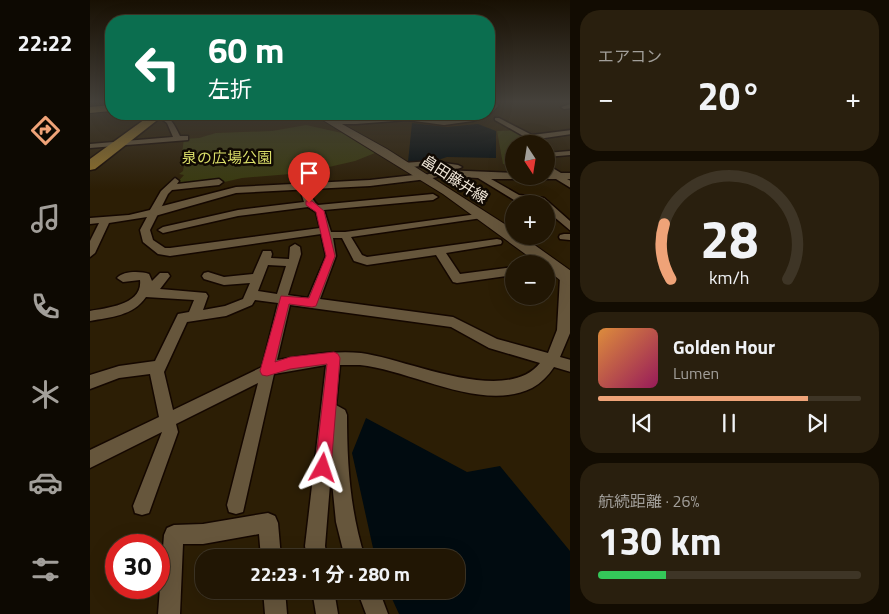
<!DOCTYPE html>
<html lang="ja">
<head>
<meta charset="utf-8">
<style>
  body { margin:0; font-family:"Titillium Web","Noto Sans JP",sans-serif; background:#291f0e; color:#f1f3f6; height:100vh; display:flex; flex-direction:column; font-size:19px; white-space:nowrap }
  * { box-sizing:border-box; margin:0 }
  p { font-size:16px; color:#a29f9a }
  .icon { flex:none; width:28px; height:28px; fill:none; stroke:currentColor; stroke-width:2; stroke-linecap:round; stroke-linejoin:round }
  .map { position:relative; flex:1; overflow:hidden }
  .drawer { display:flex; flex-direction:column; gap:10px; padding:10px; background:#120c02; width:319px }
  .drawer>* { flex:none }
  .hud { position:absolute; left:15px; top:15px; width:390px; height:105px; border-radius:20px; box-shadow:0 5px 20px #0002,0 0 0 1px #3e3526; background:#0b6e4f; color:#fff; overflow:hidden }
  .needle { width:32px; rotate:168deg }
  .controls { position:absolute; left:415px; top:135px; display:grid; gap:10px }
  .controls a { display:grid; place-items:center; width:50px; height:50px; border-radius:50%; background:#211604; box-shadow:0 5px 20px #0002,0 0 0 1px #3e3526; font-size:25px }
  .speed { position:absolute; left:15px; top:534px; display:flex; gap:10px; font-size:25px; font-weight:700; text-align:center }
  .speed>* { display:grid; place-content:center; width:65px; height:65px; border-radius:50%; background:#211604; box-shadow:0 5px 20px #0002,0 0 0 1px #3e3526; line-height:1 }
  .speed .limit { border:8px solid #d22; background:#fff; color:#111 }
  .pin { position:absolute; display:grid; place-items:center; width:42px; height:42px; color:#fff; margin:-51px -21px; border-radius:50% 50% 50% 0; rotate:-45deg; box-shadow:0 0 5px #0007 }
  .pin .icon { rotate:45deg }
  .me { position:absolute; width:55px; margin:-28px; rotate:5deg; stroke-linejoin:round; filter:drop-shadow(0 0 4px #0008) }
  .turn { display:flex; align-items:center; gap:18px; height:105px; padding:0 20px; font-size:22px }
  .turn .icon { width:65px; height:65px; stroke-width:2.5 }
  .turn b { display:block; font-size:35px; line-height:42px }
  .big { font-size:38px; font-weight:700; line-height:1.1 }
  .drawer .widget { flex:1; display:flex; flex-direction:column; justify-content:center; gap:8px; min-width:0; padding:0 18px; border-radius:20px; background:#291f0e }
  .drawer .dial { align-items:center; gap:0 }
  .dial svg { height:130px; overflow:visible; fill:none; stroke:#3e3526; stroke-width:7; stroke-linecap:round; text-anchor:middle }
  .dial text { fill:#f1f3f6; stroke:none }
  .song { display:flex; align-items:center; gap:15px }
  .cover { width:60px; height:60px; border-radius:8px; background:linear-gradient(135deg,hsl(30 70% 55%),hsl(330 70% 35%)) }
  .played { height:5px; border-radius:2px; background:linear-gradient(90deg,#efa378 80%,#3e3526 80%) }
  .keys { display:flex; justify-content:space-around; direction:ltr }
  .heat { display:flex; justify-content:space-between; align-items:center; font-size:28px; direction:ltr }
  .charge { height:8px; border-radius:4px; background:linear-gradient(90deg,#34c759 26%,#3e3526 0) }
  .trip { position:absolute; left:105px; top:549px; width:270px; height:50px; border-radius:20px; background:#211604; box-shadow:0 5px 20px #0002,0 0 0 1px #3e3526; font-weight:700; line-height:50px; text-align:center }
  main { display:flex; flex:1; min-height:0 }
  .menu { display:flex; flex-direction:column; width:90px; justify-content:space-around; align-items:center; background:#0d0902; color:#a29f9a }
  .menu .icon { width:35px; height:35px }
  .menu .current { color:#efa378 }
  .menu b { font-size:22px; color:#f1f3f6 }
  .map>svg:first-child { display:block }
  .green { fill:#393a0e }
  .water { fill:#010b10 }
  .lines { fill:none; stroke-linecap:round; stroke-linejoin:round }
  .minor-casing { stroke:#140700; stroke-width:3 }
  .tertiary-casing { stroke:#140700; stroke-width:3 }
  .secondary-casing { stroke:#140700; stroke-width:2 }
  .primary-casing { stroke:#140700; stroke-width:2 }
  .trunk-casing { stroke:#140700; stroke-width:3 }
  .minor { fill:#66563c; fill-rule:evenodd }
  .tertiary { fill:#66563c; fill-rule:evenodd }
  .secondary { fill:#66563c; fill-rule:evenodd }
  .primary { fill:#896c2f; fill-rule:evenodd }
  .trunk { fill:#94742b; fill-rule:evenodd }
  .route { fill:#e11d48; stroke:#92132f }
  .labels { text-anchor:middle; dominant-baseline:central; stroke-width:5; stroke-linejoin:round; paint-order:stroke }
  .far-park-label { font-size:15px; fill:#dade69; stroke:#100902 }
  .far-street-label { font-size:15px; fill:#f1e7d8; stroke:#100902 }
</style>
</head>
<body>
<main>
<nav class="menu">
<b>22:22</b>
<svg class="icon current" aria-label="directions" viewBox="0 0 24 24"><path d="M12 3l9 9-9 9-9-9zM9 14v-3h6M13 9l2 2-2 2"/></svg>
<svg class="icon" aria-label="music" viewBox="0 0 24 24"><path d="M9 18V5l10-2v13"/><circle cx="6" cy="18" r="3"/><circle cx="16" cy="16" r="3"/></svg>
<svg class="icon" aria-label="phone" viewBox="0 0 24 24"><path d="M5 4h4l2 5-3 2q2 4 5 5l2-3 5 2v4C11 20 4 13 5 4z"/></svg>
<svg class="icon" aria-label="climate" viewBox="0 0 24 24"><path d="M12 3v18M4 7l16 10M4 17L20 7"/></svg>
<svg class="icon" aria-label="car" viewBox="0 0 24 24"><path d="M5 17H2v-5l4-1 3-4h7l3 4 3 1v5h-3M9 17h6M6 11h13"/><circle cx="7" cy="17" r="2"/><circle cx="17" cy="17" r="2"/></svg>
<svg class="icon" aria-label="filters" viewBox="0 0 24 24"><path d="M4 7h16M4 17h16"/><circle cx="9" cy="7" r="2"/><circle cx="15" cy="17" r="2"/></svg>
</nav>
<div class="map">
<svg width="481" height="614" viewBox="0 0 481 614">
  <rect width="100%" height="100%" fill="#2c1e05"/>
  <g class="green">
    <path d="M216 125 252 133 285 153 265 161 213 173 152 178 130 183 85 185 94 175 89 174 93 171 94 166H90L94 139 109 138 126 133 182 131Z"/>
    <path d="M429 130 439 137 434 138 435 144H424V165L413 164 407 131Z"/>
  </g>
  <g class="water">
    <path d="M322 123 357 127 388 124 406 131V158L357 157 342 162H318Z"/>
    <path d="M276 418 377 472 410 466 480 551V614H309L298 590H366V558L285 557 262 453Z"/>
  </g>
  <g class="lines">
    <defs>
      <g id="minor">
        <path d="M400 103H406L408 106 399 115 383 121 354 125 317 120 266 124H243L240 122 243 120 317 116 354 121 399 114V109L402 106Z"/>
        <path d="M481 104V108L474 109 471 107Z"/>
        <path d="M65 114C80 114 84 124 90 136H98V140L0 148V144L83 137 77 123Z"/>
        <path d="M405 118H409L442 135 481 130V134L441 140 443 144H435L433 140 435 137 405 120Z"/>
        <path d="M481 151V155L456 157V153Z"/>
        <path d="M341 161 368 165 372 167C364 172 350 166 341 165 331 165 317 170 309 165L313 163Z"/>
        <path d="M456 164 471 173H481V179H477L481 181V188L466 179H401L429 195 454 198 481 222V231L456 210V204L424 200 388 178 352 176 333 180 329 177 352 170 424 173V176H456V173H460L456 170Z"/>
        <path d="M85 178 89 181 87 184 129 179 133 182 129 185 82 190 78 194 60 230 63 240 75 248H80L230 228 226 212 218 207 148 216 73 233 68 230 73 227 148 210 214 202 209 186 213 183C221 187 220 200 228 205L343 194 348 197 343 200 234 210 241 232H255L395 213 397 215 392 218 261 237 272 255 277 257 407 239 411 240 412 242 411 244 356 253 370 274 424 267V275L367 283 363 282 346 255 277 265 264 261 252 238H243L246 256 230 299 363 317 407 339 458 353 467 330 470 277 476 273 481 274V331L470 357 481 360V372L464 367C458 376 451 383 442 388 392 413 321 370 270 365 263 365 257 365 250 365L246 405 255 410 257 415C257 464 260 511 275 558H255L246 522 241 472 235 546 237 558H217L215 546 236 365 184 374 153 512 146 514 139 512 137 505 168 383 86 424 88 432 59 513 52 515 45 513 43 506 72 432 0 468V450L69 417 60 374 29 378 0 389V375L29 366 65 361 88 314 99 312 104 300 56 297C43 316 21 317 0 321V311C17 308 53 305 50 280L33 282 27 278C33 271 50 271 59 274L62 281 70 273H78L80 276 70 289 116 293 118 296 113 310 135 306 153 299 160 283 134 285 114 279 112 276 114 273 118 272 134 277 163 274 173 251H181L182 254 181 258 199 259 200 247 205 244 210 247 211 254 198 295 218 298 236 256 231 234 80 256 68 254 53 242 50 230 57 217 19 223 5 253 0 257V241L9 223 0 224V218L39 215 60 210 71 191ZM178 265 196 266 187 294 168 291ZM165 300 188 303 172 367 83 410 74 372 97 322 136 316 162 305ZM200 305 361 327 399 348 450 363C416 406 317 359 271 353 243 350 215 356 187 360Z"/>
        <path d="M474 234H481V240L470 239 469 237 470 235Z"/>
        <path d="M178 513 185 516 188 523 191 558H171L169 534 113 544H93L90 614H68L74 535 77 528 84 525 113 524Z"/>
        <path d="M173 590H195L197 614H175Z"/>
        <path d="M222 590H244L248 614H226Z"/>
        <path d="M267 590H289L298 614H276Z"/>
      </g>
      <path id="tertiary" d="M333 174 337 175 339 177 337 179 280 186 146 193 65 216 59 212 61 209 146 187 280 180Z"/>
      <path id="secondary" d="M223 114H234L297 149 424 230V236H432L481 271V286L475 284 456 269V264H449L353 194Z"/>
      <path id="primary" d="M21 105V111L0 113V107Z"/>
      <path id="trunk" d="M62 114H75L5 169 0 170V159Z"/>
    </defs>
    <use href="#minor" class="minor-casing"/>
    <use href="#tertiary" class="tertiary-casing"/>
    <use href="#secondary" class="secondary-casing"/>
    <use href="#primary" class="primary-casing"/>
    <use href="#trunk" class="trunk-casing"/>
    <use href="#minor" class="minor"/>
    <use href="#tertiary" class="tertiary"/>
    <use href="#secondary" class="secondary"/>
    <use href="#primary" class="primary"/>
    <use href="#trunk" class="trunk"/>
  </g>
  <linearGradient id="sky" x2="0" y2="1"><stop stop-color="#181003"/><stop offset="0.54" stop-color="#45413b"/><stop offset="1" stop-color="#45413b" stop-opacity="0"/></linearGradient>
  <rect width="481" height="189" fill="url(#sky)"/>
  <path class="route" d="M216 201H222L234 211 245 256 226 306 222 307 199 304 185 362 200 357 244 352 248 354 250 358 241 468 238 473 233 476 227 473 225 468 237 364 200 369 177 376 172 375 170 371 191 296 219 298 236 256 226 212 216 205Z"/>
  <g class="labels">
    <g class="far-park-label">
      <text x="137" y="157">泉の広場公園</text>
    </g>
    <g class="far-street-label">
      <text transform="translate(365 179) rotate(33)">畠田藤井線</text>
    </g>
  </g>
</svg>
<div class="controls">
<a><svg class="needle" viewBox="-14 -14 28 28"><path d="M0-13l5 13h-10z" fill="#e53935"/><path d="M0 13l5-13h-10z" fill="#a29f9a"/></svg></a>
<a>+</a>
<a>−</a>
</div>
<div class="speed"><div class="limit">30</div></div>
<div class="pin" style="left:219px;top:203px;background:#d93025"><svg class="icon" aria-label="arrive" viewBox="0 0 24 24"><path d="M6 21V4h12l-3 4 3 4H6"/></svg></div>
<svg class="me" style="left:233px;top:468px" viewBox="-20 -20 40 40"><path d="M0-17L14 15 0 8-14 15z" fill="#e11d48" stroke="#fff" stroke-width="4"/></svg>
<div class="trip">22:23 · 1 分 · 280 m</div>
<div class="hud">
<div class="turn"><svg class="icon" aria-label="left" viewBox="0 0 24 24"><path d="M17 20v-9H6M10 6l-5 5 5 5"/></svg><div><b>60 m</b>左折</div></div>
</div>
</div>
<section class="drawer">
<div class="widget"><p>エアコン</p>
<div class="heat"><a>−</a><b class="big">20°</b><a>+</a></div>
</div>
<div class="widget dial"><svg viewBox="0 0 100 80">
<path d="M14 69A42 42 0 1 1 86 69"/>
<path d="M14 69A42 42 0 0 1 10 35" stroke="#efa378"/>
<text x="50" y="56" font-size="32" font-weight="700">28</text>
<text x="50" y="72" font-size="11">km/h</text>
</svg></div>
<div class="widget">
<div class="song"><i class="cover"></i><div><b>Golden Hour</b><p>Lumen</p></div></div>
<div class="played"></div>
<div class="keys"><svg class="icon" aria-label="previous" viewBox="0 0 24 24"><path d="M18 5L8 12l10 7zM5 5v14"/></svg><svg class="icon" aria-label="pause" viewBox="0 0 24 24"><path d="M8 5v14M16 5v14"/></svg><svg class="icon" aria-label="next" viewBox="0 0 24 24"><path d="M6 5l10 7-10 7zM19 5v14"/></svg></div>
</div>
<div class="widget"><p>航続距離 · 26%</p><b class="big">130 km</b><div class="charge"></div></div>
</section>
</main>
</body>
</html>
